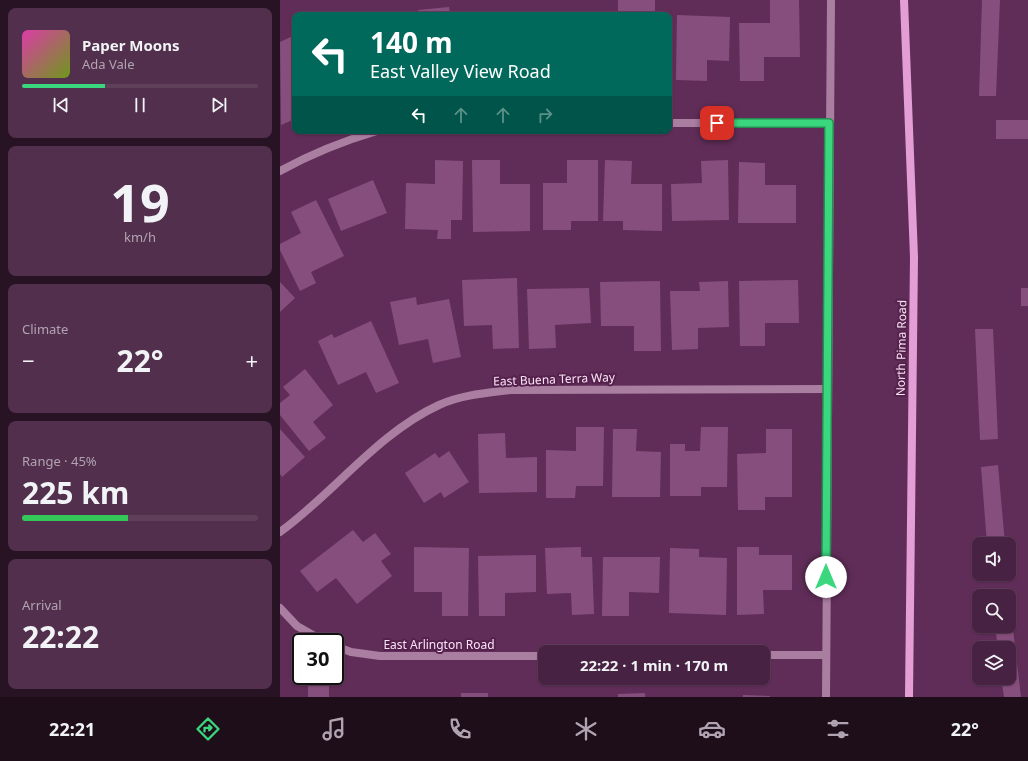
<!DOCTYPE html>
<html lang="en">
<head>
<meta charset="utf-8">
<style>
  body { margin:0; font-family:"Noto Sans",sans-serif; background:#522f4d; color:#f1f3f6; height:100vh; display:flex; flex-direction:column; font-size:15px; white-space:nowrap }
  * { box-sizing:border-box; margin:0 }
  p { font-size:13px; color:#b1a4b2 }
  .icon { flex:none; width:22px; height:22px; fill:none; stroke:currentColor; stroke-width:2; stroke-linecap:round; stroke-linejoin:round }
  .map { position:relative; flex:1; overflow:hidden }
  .sheet { display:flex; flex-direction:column; gap:8px; padding:8px; background:#281324; width:280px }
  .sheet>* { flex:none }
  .guide { position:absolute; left:12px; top:12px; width:380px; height:122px; border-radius:8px; box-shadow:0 1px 3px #0004,0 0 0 1px #603f5b; background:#00695c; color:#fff; overflow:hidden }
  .fabs { position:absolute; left:692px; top:537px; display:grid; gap:8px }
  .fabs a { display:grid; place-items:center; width:44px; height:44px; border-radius:8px; background:#482242; box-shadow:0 1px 3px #0004,0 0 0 1px #603f5b; font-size:20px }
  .speed { position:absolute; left:12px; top:633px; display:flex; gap:8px; font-size:20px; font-weight:700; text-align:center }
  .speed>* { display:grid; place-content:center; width:52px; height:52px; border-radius:50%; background:#482242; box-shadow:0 1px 3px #0004,0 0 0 1px #603f5b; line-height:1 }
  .speed .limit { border:2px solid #111; border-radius:6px; background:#fff; color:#111 }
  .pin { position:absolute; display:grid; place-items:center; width:34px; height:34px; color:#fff; margin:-17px; border-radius:8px; box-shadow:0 2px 6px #0006 }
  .me { position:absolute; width:44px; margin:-22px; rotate:0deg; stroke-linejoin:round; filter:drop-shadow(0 0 3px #0008) }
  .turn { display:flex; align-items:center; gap:14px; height:84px; padding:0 12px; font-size:18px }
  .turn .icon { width:52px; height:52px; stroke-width:2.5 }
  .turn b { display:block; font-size:28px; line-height:34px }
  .lanes { display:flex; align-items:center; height:38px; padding:0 12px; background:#0003; justify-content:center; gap:20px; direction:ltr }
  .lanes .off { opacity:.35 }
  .big { font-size:30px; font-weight:700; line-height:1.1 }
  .sheet .tile { flex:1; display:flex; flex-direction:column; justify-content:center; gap:6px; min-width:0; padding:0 14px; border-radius:8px; background:#522f4d }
  .sheet .dial { align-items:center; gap:0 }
  .dial b { font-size:52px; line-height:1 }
  .song { display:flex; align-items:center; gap:12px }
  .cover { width:48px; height:48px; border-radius:6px; background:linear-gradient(135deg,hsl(320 70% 55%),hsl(80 70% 35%)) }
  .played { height:4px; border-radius:2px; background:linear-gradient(90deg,#3bd77e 35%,#603f5b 35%) }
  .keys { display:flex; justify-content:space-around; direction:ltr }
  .heat { display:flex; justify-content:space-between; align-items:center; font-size:22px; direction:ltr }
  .charge { height:6px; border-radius:3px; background:linear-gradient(90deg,#34c759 45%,#603f5b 0) }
  .trip { position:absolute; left:258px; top:645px; width:232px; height:40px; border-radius:8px; background:#482242; box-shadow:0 1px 3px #0004,0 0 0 1px #603f5b; font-weight:700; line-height:40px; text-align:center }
  .menu { display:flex; height:64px; justify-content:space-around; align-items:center; background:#1d0e1a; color:#b1a4b2 }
  .menu .icon { width:28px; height:28px }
  .menu .on { color:#3bd77e }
  .menu b { font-size:18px; color:#f1f3f6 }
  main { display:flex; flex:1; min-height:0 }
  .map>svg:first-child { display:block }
  .building { fill:#864e7d }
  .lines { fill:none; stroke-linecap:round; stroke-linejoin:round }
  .minor { stroke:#aa7ea1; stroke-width:8 }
  .secondary { stroke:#e39ed6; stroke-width:8 }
  .route-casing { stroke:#268c52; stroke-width:10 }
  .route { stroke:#3bd77e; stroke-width:7 }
  .labels { text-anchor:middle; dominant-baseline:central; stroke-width:4; stroke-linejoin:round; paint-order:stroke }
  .street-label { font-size:12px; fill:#fde3f7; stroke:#54224d }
</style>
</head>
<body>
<main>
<section class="sheet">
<div class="tile">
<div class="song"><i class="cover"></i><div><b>Paper Moons</b><p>Ada Vale</p></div></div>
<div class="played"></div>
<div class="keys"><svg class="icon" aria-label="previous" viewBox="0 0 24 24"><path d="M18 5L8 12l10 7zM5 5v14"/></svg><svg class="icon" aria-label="pause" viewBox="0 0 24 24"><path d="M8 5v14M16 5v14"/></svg><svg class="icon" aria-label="next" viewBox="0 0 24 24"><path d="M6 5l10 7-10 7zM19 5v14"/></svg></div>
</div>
<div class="tile dial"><b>19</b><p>km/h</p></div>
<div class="tile"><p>Climate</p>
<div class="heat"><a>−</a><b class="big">22°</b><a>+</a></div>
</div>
<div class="tile"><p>Range · 45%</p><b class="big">225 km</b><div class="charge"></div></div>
<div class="tile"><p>Arrival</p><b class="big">22:22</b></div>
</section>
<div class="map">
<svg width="748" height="697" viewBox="0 0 748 697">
  <rect width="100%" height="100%" fill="#602d58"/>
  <g class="building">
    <rect x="338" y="0" width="37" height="15"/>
    <path d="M490 0H519L520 57H484V81H460L459 23H490Z"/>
    <path d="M702 0H720L716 96H699Z"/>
    <path d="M169 7 170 15H139L138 10Z"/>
    <path d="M279 11 315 12V15H279Z"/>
    <path d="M397 15 450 17 449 61 427 60V81L396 80Z"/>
    <path d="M15 35V119L1 125 0 42Z"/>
    <rect x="716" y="120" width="32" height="19"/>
    <path d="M155 160 183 161 182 220H171V239H157L158 230 125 229 126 183 155 184Z"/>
    <path d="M192 160H220V184H250V231L193 232Z"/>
    <path d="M287 160H318V221H291V230H263V183H287Z"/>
    <path d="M325 160 352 161 351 184H382V231L343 230V221H323Z"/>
    <path d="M448 160 449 220 392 221 391 184 422 183 421 161Z"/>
    <path d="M459 162 485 163V185H516V223H458Z"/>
    <path d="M93 180 107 213 61 231 48 199Z"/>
    <path d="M36 200 64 256 31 272 36 283 20 291 0 250V244L21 233 11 212Z"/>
    <path d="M237 278 239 348 213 349 212 325 184 326 182 280Z"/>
    <path d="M518 280 519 323H485V346H460L459 281Z"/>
    <path d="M380 281 381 351H354V326H321L320 282Z"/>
    <path d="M448 281 449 327 418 328V349L392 350 390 291H420L419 282Z"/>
    <path d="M0 282 15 298 0 312Z"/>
    <path d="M309 288 311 323 275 325 276 348 249 349 247 289Z"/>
    <rect x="741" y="288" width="7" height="18"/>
    <path d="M136 297 137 305 169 299 181 357 153 363 148 339 119 345 110 302Z"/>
    <path d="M91 321 119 383 96 393 86 372 58 385 38 341 52 334 54 338Z"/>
    <path d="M695 329H713L718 439 700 440Z"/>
    <path d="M25 369 53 405 33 422 46 438 29 451 0 415V403L10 395 3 387Z"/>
    <path d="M296 427H324L323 486H296L295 498H266V450L296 451Z"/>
    <path d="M421 427H448L447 487H421V496H390V444H405V451H420Z"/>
    <path d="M0 429 25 457 2 477 0 474Z"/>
    <path d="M333 429H357L356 451 381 452 380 497H332Z"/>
    <path d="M486 429H512V497H485V510H458L457 454 486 453Z"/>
    <path d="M225 433 226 458 257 457V492L199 493 198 434Z"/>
    <path d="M169 451 189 482 164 498 161 492 144 503 125 473 155 453 159 458Z"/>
    <path d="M718 465 725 544H707L701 467Z"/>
    <path d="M73 530 83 542 95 533 111 554 101 561 112 576 77 604 56 578 37 592 20 571Z"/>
    <path d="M134 547 189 548 188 616H162V592H134Z"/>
    <path d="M301 547V557H312L314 614 292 615 291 593 267 594 265 548Z"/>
    <path d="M457 547H479V555H512V590H483L484 614 457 615Z"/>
    <path d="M390 548 419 549V557L447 558 446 615 389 613Z"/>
    <path d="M256 555V592L225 593V616H199L198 556Z"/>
    <path d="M323 557H380L379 593 349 592V616H322Z"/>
    <path d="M729 604H730L741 697H724L721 678H729V648H718L715 626H729Z"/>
    <rect x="28" y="686" width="21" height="11"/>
    <rect x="181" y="693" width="27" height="4"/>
    <path d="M365 693V697H338V694Z"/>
    <path d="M463 695 490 696V697H463Z"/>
  </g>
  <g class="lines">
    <g class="minor">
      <path d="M389 123H549"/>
      <path d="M0 171C31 154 63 141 97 131"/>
      <path d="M0 532C54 493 98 433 159 405 181 395 206 393 230 390L547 389"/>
      <path d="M0 608 17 626 45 642"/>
      <path d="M55 646 71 652 100 656H265"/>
      <path d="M483 655H546"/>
      <path d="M546 697 551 0"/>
    </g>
    <path class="secondary" d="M624 0 634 257 629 697"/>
  </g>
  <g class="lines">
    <defs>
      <path id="route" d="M437 123H549L546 577"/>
    </defs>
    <use href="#route" class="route-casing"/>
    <use href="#route" class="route"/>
  </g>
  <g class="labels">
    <g class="street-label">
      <text transform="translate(621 348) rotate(-89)">North Pima Road</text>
      <text transform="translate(274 379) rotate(-2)">East Buena Terra Way</text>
      <text x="159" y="644">East Arlington Road</text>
    </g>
  </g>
</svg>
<div class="fabs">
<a><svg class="icon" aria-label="sound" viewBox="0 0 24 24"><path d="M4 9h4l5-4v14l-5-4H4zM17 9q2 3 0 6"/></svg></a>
<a><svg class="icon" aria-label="search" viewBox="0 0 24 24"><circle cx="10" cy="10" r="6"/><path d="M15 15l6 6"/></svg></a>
<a><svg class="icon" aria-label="layers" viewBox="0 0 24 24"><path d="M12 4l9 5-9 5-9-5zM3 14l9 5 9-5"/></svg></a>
</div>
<div class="speed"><div class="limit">30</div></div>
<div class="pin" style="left:437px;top:123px;background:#d93025"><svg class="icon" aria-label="arrive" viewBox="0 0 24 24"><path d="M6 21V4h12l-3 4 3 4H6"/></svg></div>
<svg class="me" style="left:546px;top:577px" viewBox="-20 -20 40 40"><circle r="19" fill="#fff"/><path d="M0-13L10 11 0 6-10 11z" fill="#3bd77e"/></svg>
<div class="trip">22:22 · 1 min · 170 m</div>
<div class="guide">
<div class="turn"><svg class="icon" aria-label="left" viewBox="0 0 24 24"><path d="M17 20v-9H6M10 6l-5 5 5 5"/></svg><div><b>140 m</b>East Valley View Road</div></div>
<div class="lanes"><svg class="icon" aria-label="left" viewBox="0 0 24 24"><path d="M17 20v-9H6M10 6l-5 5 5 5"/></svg><svg class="icon off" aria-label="ahead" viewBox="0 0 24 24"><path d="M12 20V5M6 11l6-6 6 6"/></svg><svg class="icon off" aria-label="ahead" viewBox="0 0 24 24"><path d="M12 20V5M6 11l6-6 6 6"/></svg><svg class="icon off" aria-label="right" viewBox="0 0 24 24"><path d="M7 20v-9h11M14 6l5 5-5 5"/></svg></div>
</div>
</div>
</main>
<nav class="menu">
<b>22:21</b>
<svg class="icon on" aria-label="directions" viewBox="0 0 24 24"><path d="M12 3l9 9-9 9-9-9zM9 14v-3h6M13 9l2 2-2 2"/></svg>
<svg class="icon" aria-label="music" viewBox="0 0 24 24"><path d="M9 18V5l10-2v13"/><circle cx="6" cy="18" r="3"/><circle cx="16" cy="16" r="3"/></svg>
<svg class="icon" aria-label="phone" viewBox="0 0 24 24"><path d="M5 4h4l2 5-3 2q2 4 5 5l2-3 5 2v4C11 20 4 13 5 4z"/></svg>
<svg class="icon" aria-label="climate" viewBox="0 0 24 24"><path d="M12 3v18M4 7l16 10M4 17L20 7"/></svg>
<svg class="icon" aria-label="car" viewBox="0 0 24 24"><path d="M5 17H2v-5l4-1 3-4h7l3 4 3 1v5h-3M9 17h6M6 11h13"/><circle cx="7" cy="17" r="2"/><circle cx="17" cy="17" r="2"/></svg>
<svg class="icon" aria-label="filters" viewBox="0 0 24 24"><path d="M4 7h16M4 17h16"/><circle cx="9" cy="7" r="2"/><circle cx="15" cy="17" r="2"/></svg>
<b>22°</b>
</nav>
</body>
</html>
